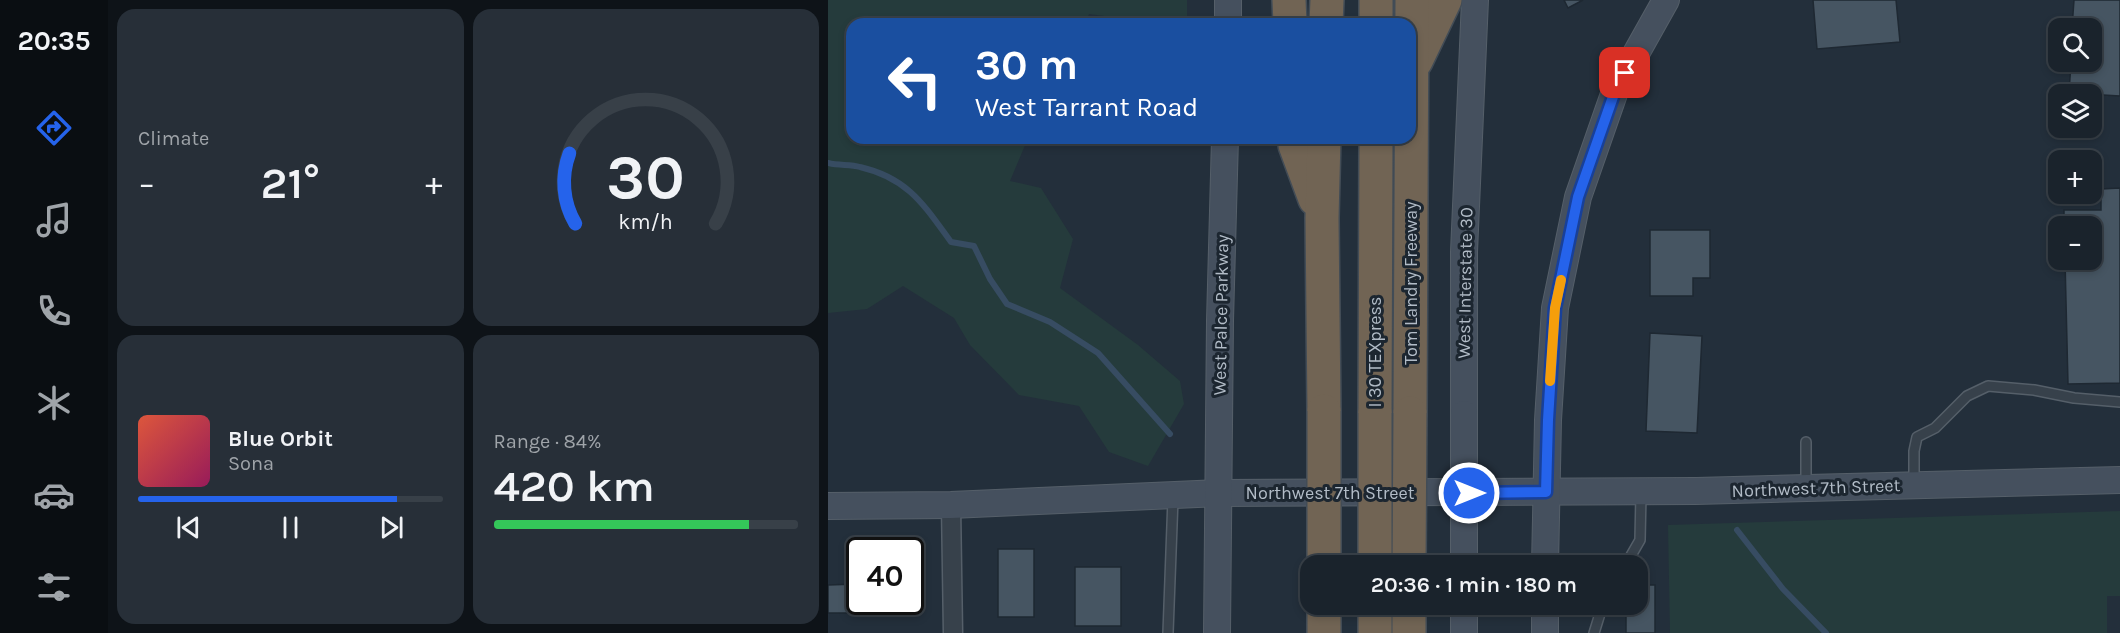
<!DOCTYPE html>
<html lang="en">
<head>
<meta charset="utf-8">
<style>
  body { margin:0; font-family:Karla,sans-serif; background:#272f38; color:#f1f3f6; height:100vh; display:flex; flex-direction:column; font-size:22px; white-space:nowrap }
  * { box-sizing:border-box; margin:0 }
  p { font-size:20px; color:#9fa4a9 }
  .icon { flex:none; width:33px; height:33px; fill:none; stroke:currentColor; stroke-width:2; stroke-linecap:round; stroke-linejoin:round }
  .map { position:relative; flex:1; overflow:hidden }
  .sheet { display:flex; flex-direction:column; gap:9px; padding:9px; background:#0e1318; width:720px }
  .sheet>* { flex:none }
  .hud { position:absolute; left:18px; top:18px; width:570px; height:126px; border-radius:18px; box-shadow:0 3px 9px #0003,0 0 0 2px #384048; background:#1a4fa0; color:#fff; overflow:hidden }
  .buttons { position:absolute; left:1220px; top:18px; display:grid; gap:12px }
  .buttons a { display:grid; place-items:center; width:54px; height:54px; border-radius:12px; background:#1a232c; box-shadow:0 3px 9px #0003,0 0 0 2px #384048; font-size:30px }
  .speed { position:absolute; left:18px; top:537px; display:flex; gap:12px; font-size:30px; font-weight:700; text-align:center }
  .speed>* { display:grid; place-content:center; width:78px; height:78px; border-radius:50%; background:#1a232c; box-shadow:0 3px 9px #0003,0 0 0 2px #384048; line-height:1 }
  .speed .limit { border:3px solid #111; border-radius:9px; background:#fff; color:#111 }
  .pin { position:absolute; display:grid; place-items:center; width:51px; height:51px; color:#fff; margin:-26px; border-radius:12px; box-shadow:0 3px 9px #0006 }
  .me { position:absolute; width:66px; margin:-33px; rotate:90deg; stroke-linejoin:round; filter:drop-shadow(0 0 4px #0008) }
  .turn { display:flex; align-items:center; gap:21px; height:126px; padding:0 30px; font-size:27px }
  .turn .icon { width:78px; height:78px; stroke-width:2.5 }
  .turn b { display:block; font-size:42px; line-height:51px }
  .big { font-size:45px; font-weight:600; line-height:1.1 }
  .sheet .widget { flex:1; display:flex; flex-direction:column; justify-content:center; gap:9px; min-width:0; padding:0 21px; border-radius:18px; background:#272f38 }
  .sheet .dial { align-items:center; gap:0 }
  .dial svg { height:156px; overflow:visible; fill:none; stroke:#384048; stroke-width:7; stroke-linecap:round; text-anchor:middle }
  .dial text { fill:#f1f3f6; stroke:none }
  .song { display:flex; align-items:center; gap:18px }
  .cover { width:72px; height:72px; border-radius:9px; background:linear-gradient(135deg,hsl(10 70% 55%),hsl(330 70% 35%)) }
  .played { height:6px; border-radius:3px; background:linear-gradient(90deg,#2563eb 85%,#384048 85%) }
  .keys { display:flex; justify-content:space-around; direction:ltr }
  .heat { display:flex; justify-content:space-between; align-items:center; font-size:33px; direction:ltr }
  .charge { height:9px; border-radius:4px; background:linear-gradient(90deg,#34c759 84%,#384048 0) }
  .sheet .tiles { flex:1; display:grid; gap:9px; grid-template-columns:repeat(2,1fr) }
  .trip { position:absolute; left:472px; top:555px; width:348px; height:60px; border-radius:18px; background:#1a232c; box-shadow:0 3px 9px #0003,0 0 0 2px #384048; font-weight:600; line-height:60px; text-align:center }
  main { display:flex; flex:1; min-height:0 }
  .tabs { display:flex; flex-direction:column; width:108px; justify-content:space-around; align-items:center; background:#0a0e12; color:#9fa4a9 }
  .tabs .icon { width:42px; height:42px }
  .tabs .active { color:#2563eb }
  .tabs b { font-size:27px; color:#f1f3f6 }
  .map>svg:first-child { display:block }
  .green { fill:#253b3c }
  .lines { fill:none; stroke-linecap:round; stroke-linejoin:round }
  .stream { stroke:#374c62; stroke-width:6 }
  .building { fill:#465562; stroke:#1e2832; stroke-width:1.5 }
  .lane-casing { stroke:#555f69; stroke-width:12 }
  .street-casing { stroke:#555f69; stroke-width:21 }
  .secondary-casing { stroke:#555f69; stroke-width:28 }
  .highway-casing { stroke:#424c56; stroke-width:36 }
  .lane { stroke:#37414b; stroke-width:9 }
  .street { stroke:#37414b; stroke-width:18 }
  .secondary { stroke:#45505e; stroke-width:26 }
  .highway { stroke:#716454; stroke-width:33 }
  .secondary-bridge-casing { stroke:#555f69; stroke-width:28; stroke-linecap:butt }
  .highway-bridge-casing { stroke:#424c56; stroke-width:36; stroke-linecap:butt }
  .secondary-bridge { stroke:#45505e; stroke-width:26 }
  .highway-bridge { stroke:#716454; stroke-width:33 }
  .route-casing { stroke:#184099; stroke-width:15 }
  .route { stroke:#2563eb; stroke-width:10 }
  .slow { stroke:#f59e0b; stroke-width:10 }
  .labels { text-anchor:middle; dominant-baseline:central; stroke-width:6; stroke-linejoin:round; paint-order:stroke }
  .street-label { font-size:18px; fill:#b2bcc7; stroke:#1c2630 }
</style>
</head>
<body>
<main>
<nav class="tabs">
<b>20:35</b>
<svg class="icon active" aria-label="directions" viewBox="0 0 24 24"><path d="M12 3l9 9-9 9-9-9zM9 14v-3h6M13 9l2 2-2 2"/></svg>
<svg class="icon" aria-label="music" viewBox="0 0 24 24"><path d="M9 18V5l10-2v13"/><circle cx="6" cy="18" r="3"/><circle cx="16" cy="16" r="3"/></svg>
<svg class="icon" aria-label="phone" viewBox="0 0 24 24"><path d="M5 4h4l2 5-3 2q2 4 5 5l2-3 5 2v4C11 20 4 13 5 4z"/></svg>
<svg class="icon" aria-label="climate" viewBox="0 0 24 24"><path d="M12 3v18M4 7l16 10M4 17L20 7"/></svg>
<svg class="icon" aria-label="car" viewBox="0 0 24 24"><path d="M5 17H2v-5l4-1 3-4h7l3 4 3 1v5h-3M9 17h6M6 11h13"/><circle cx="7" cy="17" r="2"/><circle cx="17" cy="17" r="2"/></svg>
<svg class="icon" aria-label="filters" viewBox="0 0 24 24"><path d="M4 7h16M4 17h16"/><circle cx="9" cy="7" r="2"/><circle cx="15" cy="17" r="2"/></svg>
</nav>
<section class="sheet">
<div class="tiles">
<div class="widget"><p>Climate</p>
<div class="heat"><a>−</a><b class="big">21°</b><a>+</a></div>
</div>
<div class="widget dial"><svg viewBox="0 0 100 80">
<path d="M14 69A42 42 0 1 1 86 69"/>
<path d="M14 69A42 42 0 0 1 11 33" stroke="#2563eb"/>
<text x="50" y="56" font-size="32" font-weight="700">30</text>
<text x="50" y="72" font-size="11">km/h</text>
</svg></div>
<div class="widget">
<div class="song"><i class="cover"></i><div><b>Blue Orbit</b><p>Sona</p></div></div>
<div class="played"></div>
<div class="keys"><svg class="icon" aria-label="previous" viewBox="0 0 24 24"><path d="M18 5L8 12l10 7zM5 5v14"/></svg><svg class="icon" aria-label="pause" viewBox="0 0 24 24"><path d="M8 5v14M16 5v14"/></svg><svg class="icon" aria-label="next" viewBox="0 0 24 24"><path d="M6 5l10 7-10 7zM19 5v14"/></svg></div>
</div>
<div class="widget"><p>Range · 84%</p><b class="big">420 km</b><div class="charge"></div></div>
</div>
</section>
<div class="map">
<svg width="1292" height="633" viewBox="0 0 1292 633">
  <rect width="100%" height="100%" fill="#232f3b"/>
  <g class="green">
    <path d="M0 0H359V24H337L261 14 257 24H24V138H204L198 143 182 181 213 188 245 239 232 288 310 345 352 381 356 404 320 466 281 452 251 406 191 395 142 345 126 318 75 286 39 309 0 313Z"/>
    <path d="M1292 511V596H1279V633H842L840 525Z"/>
  </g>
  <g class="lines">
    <g class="stream">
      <path d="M0 163C11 166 22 164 32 167 80 178 96 205 123 242L146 246 162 279 179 304 222 322 270 353 342 434"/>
      <path d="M909 530 955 589 998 633"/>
    </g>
  </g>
  <g class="building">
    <path d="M736 0H755L740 8Z"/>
    <path d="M985 0H1068L1072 42 989 49Z"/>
    <path d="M1246 0H1292V96L1241 93 1243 62H1263V28H1244Z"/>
    <path d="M1292 188V383L1240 384 1237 260H1263V226H1236V210H1273V189Z"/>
    <path d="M822 230H882V278H865V296H822Z"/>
    <path d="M822 333 874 336 869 433 818 431Z"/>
    <rect x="170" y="549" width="36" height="68"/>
    <path d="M28 552H32V602H64V613H0V585L28 584Z"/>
    <rect x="247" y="567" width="46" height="59"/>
    <path d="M810 585H827V633H798V604H810Z"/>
  </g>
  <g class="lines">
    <defs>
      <g id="lane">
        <path d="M1086 483V451L1089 437 1107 428 1139 396 1160 386 1206 390 1246 398 1292 402"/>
        <path d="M978 487V442"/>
        <path d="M797 566 812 540 813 494"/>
        <path d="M340 633 345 498"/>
        <path d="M766 633 775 604"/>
      </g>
      <path id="street" d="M123 505 125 633"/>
      <g id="secondary">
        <path d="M400 24V0"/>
        <path d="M636 414V252L647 0"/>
        <path d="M0 506 123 505 392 493 868 491 1292 480"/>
        <path d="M717 566 720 420 727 308 750 197 787 91 838 0"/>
        <path d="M389 633 392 321 397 138"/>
        <path d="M636 633V604"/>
        <path d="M717 633V604"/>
      </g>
      <g id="highway">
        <path d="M461 0 462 24"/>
        <path d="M498 24 499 0"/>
        <path d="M548 24V0"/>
        <path d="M588 61 617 0"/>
        <path d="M467 138V145L487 199"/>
        <path d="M496 138 494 218 496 411"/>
        <path d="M547 413 548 138"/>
        <path d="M582 413 584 0"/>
        <path d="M581 604V633"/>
        <path d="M496 633V604"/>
        <path d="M547 633V604"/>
      </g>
    </defs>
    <use href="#lane" class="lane-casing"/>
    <use href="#street" class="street-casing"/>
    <use href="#secondary" class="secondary-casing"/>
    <use href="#highway" class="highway-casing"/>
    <use href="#lane" class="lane"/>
    <use href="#street" class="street"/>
    <use href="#secondary" class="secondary"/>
    <use href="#highway" class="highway"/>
    <defs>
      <path id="secondary-bridge" d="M636 414V566"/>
      <g id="highway-bridge">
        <path d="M496 411V566"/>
        <path d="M547 413V566"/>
        <path d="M581 566 582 413"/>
      </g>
    </defs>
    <use href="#secondary-bridge" class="secondary-bridge-casing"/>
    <use href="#highway-bridge" class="highway-bridge-casing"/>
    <use href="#secondary-bridge" class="secondary-bridge"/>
    <use href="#highway-bridge" class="highway-bridge"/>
  </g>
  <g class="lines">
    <defs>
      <path id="route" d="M641 493 718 492 720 420 727 308 750 197 787 91 797 73"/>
    </defs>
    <use href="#route" class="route-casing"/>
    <use href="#route" class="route"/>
    <path class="slow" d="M722 381 727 308 733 280"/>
  </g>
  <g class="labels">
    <g class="street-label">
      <text transform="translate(583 283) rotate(-90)">Tom Landry Freeway</text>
      <text transform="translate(637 283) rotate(-89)">West Interstate 30</text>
      <text transform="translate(393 315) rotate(-89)">West Palce Parkway</text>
      <text transform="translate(547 352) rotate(-90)">I 30 TEXpress</text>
      <text transform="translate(988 488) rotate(-2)">Northwest 7th Street</text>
      <text x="502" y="493">Northwest 7th Street</text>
    </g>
  </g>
</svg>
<div class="buttons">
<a><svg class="icon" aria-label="search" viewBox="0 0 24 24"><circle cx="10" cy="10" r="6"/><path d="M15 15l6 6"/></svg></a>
<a><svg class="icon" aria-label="layers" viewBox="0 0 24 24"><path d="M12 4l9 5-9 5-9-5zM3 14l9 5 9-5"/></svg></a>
<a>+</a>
<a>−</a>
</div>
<div class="speed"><div class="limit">40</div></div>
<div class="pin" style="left:797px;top:73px;background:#d93025"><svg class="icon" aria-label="arrive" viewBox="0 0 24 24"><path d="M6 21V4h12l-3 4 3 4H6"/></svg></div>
<svg class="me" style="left:641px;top:493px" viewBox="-20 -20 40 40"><circle r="17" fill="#2563eb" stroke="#fff" stroke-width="3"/><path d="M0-11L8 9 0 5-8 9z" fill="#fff"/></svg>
<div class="trip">20:36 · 1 min · 180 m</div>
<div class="hud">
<div class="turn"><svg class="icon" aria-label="left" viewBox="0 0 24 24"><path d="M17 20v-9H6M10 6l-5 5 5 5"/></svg><div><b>30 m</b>West Tarrant Road</div></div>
</div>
</div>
</main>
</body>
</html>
